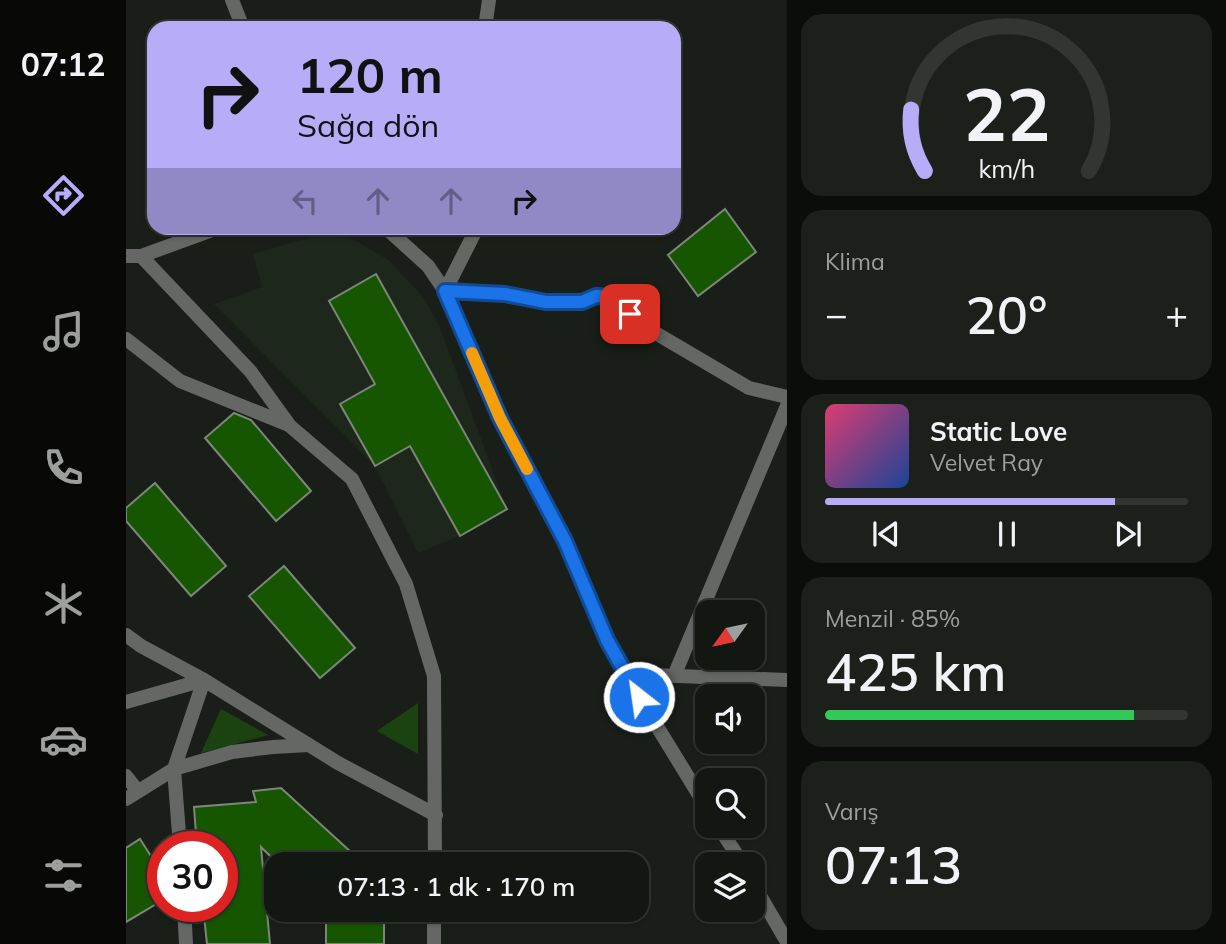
<!DOCTYPE html>
<html lang="tr">
<head>
<meta charset="utf-8">
<style>
  body { margin:0; font-family:Mulish,sans-serif; background:#1c201b; color:#f1f3f6; height:100vh; display:flex; flex-direction:column; font-size:26px; white-space:nowrap }
  * { box-sizing:border-box; margin:0 }
  p { font-size:23px; color:#9d9f9f }
  .icon { flex:none; width:38px; height:38px; fill:none; stroke:currentColor; stroke-width:2; stroke-linecap:round; stroke-linejoin:round }
  .map { position:relative; flex:1; overflow:hidden }
  .drawer { display:flex; flex-direction:column; gap:14px; padding:14px; background:#0a0d0a; width:439px }
  .drawer>* { flex:none }
  .guide { position:absolute; left:21px; top:21px; width:534px; height:214px; border-radius:21px; box-shadow:0 2px 5px #0004,0 0 0 2px #323632; background:#b6acf8; color:#111; overflow:hidden }
  .needle { width:46px; rotate:237deg }
  .tools { position:absolute; left:569px; top:600px; display:grid; gap:14px }
  .tools a { display:grid; place-items:center; width:70px; height:70px; border-radius:14px; background:#131712; box-shadow:0 2px 5px #0004,0 0 0 2px #323632; font-size:35px }
  .speed { position:absolute; left:21px; top:831px; display:flex; gap:14px; font-size:35px; font-weight:700; text-align:center }
  .speed>* { display:grid; place-content:center; width:91px; height:91px; border-radius:50%; background:#131712; box-shadow:0 2px 5px #0004,0 0 0 2px #323632; line-height:1 }
  .speed .limit { border:10px solid #d22; background:#fff; color:#111 }
  .pin { position:absolute; display:grid; place-items:center; width:60px; height:60px; color:#fff; margin:-30px; border-radius:14px; box-shadow:0 4px 10px #0006 }
  .me { position:absolute; width:77px; margin:-38px; rotate:330deg; stroke-linejoin:round; filter:drop-shadow(0 0 5px #0008) }
  .turn { display:flex; align-items:center; gap:24px; height:147px; padding:0 35px; font-size:32px }
  .turn .icon { width:91px; height:91px; stroke-width:2.5 }
  .turn b { display:block; font-size:49px; line-height:60px }
  .lanes { display:flex; align-items:center; height:66px; padding:0 35px; background:#0003; justify-content:center; gap:35px; direction:ltr }
  .lanes .off { opacity:.35 }
  .big { font-size:52px; font-weight:600; line-height:1.1 }
  .drawer .widget { flex:1; display:flex; flex-direction:column; justify-content:center; gap:10px; min-width:0; padding:0 24px; border-radius:21px; background:#1c201b }
  .drawer .dial { align-items:center; gap:0 }
  .dial svg { height:182px; overflow:visible; fill:none; stroke:#323632; stroke-width:7; stroke-linecap:round; text-anchor:middle }
  .dial text { fill:#f1f3f6; stroke:none }
  .song { display:flex; align-items:center; gap:21px }
  .cover { width:84px; height:84px; border-radius:10px; background:linear-gradient(135deg,hsl(340 70% 55%),hsl(220 70% 35%)) }
  .played { height:7px; border-radius:4px; background:linear-gradient(90deg,#b6acf8 80%,#323632 80%) }
  .keys { display:flex; justify-content:space-around; direction:ltr }
  .heat { display:flex; justify-content:space-between; align-items:center; font-size:38px; direction:ltr }
  .charge { height:10px; border-radius:5px; background:linear-gradient(90deg,#34c759 85%,#323632 0) }
  .trip { position:absolute; left:138px; top:852px; width:385px; height:70px; border-radius:21px; background:#131712; box-shadow:0 2px 5px #0004,0 0 0 2px #323632; font-weight:600; line-height:70px; text-align:center }
  main { display:flex; flex:1; min-height:0 }
  .dock { display:flex; flex-direction:column; width:126px; justify-content:space-around; align-items:center; background:#080907; color:#9d9f9f }
  .dock .icon { width:49px; height:49px }
  .dock .selected { color:#b6acf8 }
  .dock b { font-size:32px; color:#f1f3f6 }
  .map>svg:first-child { display:block }
  .built { fill:#1e271b }
  .green { fill:#1b4311 }
  .building { fill:#165600; stroke:#7e857d; stroke-width:2 }
  .lines { fill:none; stroke-linecap:round; stroke-linejoin:round }
  .minor { stroke:#646764; stroke-width:14 }
  .tertiary { stroke:#646764; stroke-width:14 }
  .route-casing { stroke:#114b97; stroke-width:18 }
  .route { stroke:#1a73e8; stroke-width:12 }
  .slow { stroke:#f59e0b; stroke-width:12 }
</style>
</head>
<body>
<main>
<nav class="dock">
<b>07:12</b>
<svg class="icon selected" aria-label="directions" viewBox="0 0 24 24"><path d="M12 3l9 9-9 9-9-9zM9 14v-3h6M13 9l2 2-2 2"/></svg>
<svg class="icon" aria-label="music" viewBox="0 0 24 24"><path d="M9 18V5l10-2v13"/><circle cx="6" cy="18" r="3"/><circle cx="16" cy="16" r="3"/></svg>
<svg class="icon" aria-label="phone" viewBox="0 0 24 24"><path d="M5 4h4l2 5-3 2q2 4 5 5l2-3 5 2v4C11 20 4 13 5 4z"/></svg>
<svg class="icon" aria-label="climate" viewBox="0 0 24 24"><path d="M12 3v18M4 7l16 10M4 17L20 7"/></svg>
<svg class="icon" aria-label="car" viewBox="0 0 24 24"><path d="M5 17H2v-5l4-1 3-4h7l3 4 3 1v5h-3M9 17h6M6 11h13"/><circle cx="7" cy="17" r="2"/><circle cx="17" cy="17" r="2"/></svg>
<svg class="icon" aria-label="filters" viewBox="0 0 24 24"><path d="M4 7h16M4 17h16"/><circle cx="9" cy="7" r="2"/><circle cx="15" cy="17" r="2"/></svg>
</nav>
<div class="map">
<svg width="661" height="944" viewBox="0 0 661 944">
  <rect width="100%" height="100%" fill="#191f18"/>
  <path class="built" d="M199 235 227 239 264 261 297 297 313 325 381 509 334 536 292 553 249 466 88 304 136 287 127 254 174 240Z"/>
  <g class="green">
    <path d="M292 703V754L251 731Z"/>
    <path d="M95 709 142 735 75 753Z"/>
  </g>
  <g class="building">
    <path d="M599 209 630 252 572 296 542 255Z"/>
    <path d="M250 274 381 509 334 536 284 446 249 466 214 404 249 384 203 301Z"/>
    <path d="M108 413 125 420 185 491 150 521 79 438Z"/>
    <path d="M29 483 100 566 65 596 0 521V508Z"/>
    <path d="M158 566 229 648 194 678 123 596Z"/>
    <path d="M155 788 238 864H152L135 847 144 944H81L77 906H96V847H71L68 807 130 802 127 791Z"/>
    <path d="M14 839 37 875V900L0 922V848Z"/>
    <rect x="200" y="910" width="58" height="34"/>
  </g>
  <g class="lines">
    <g class="minor">
      <path d="M106 0 117 28"/>
      <path d="M359 28 363 0"/>
      <path d="M260 228 302 266 319 291"/>
      <path d="M15 256 92 228"/>
      <path d="M319 291 351 228"/>
      <path d="M0 635 15 646 78 680 212 763 310 815"/>
      <path d="M499 674 481 640 439 542 374 418 319 291 379 294 420 302H456L470 295 483 297 526 331 623 388 661 397"/>
      <path d="M548 676 661 406"/>
      <path d="M0 702 78 680 48 769 0 799"/>
      <path d="M0 776 11 790"/>
      <path d="M581 808 499 674 661 680"/>
      <path d="M592 826 617 864"/>
      <path d="M54 847 48 769 106 752 147 747 183 745"/>
      <path d="M626 882 661 942"/>
      <path d="M58 906 60 944"/>
    </g>
    <g class="tertiary">
      <path d="M0 256H15L125 372 164 426 226 479 280 584 308 676 309 864"/>
      <path d="M0 339 54 381 163 425"/>
      <path d="M308 944V910"/>
    </g>
  </g>
  <g class="lines">
    <defs>
      <path id="route" d="M504 314 483 297 470 296 456 302H420L379 294 319 291 374 418 439 541 481 640 513 697"/>
    </defs>
    <use href="#route" class="route-casing"/>
    <use href="#route" class="route"/>
    <path class="slow" d="M346 353 374 418 401 469"/>
  </g>
</svg>
<div class="tools">
<a><svg class="needle" viewBox="-14 -14 28 28"><path d="M0-13l5 13h-10z" fill="#e53935"/><path d="M0 13l5-13h-10z" fill="#9d9f9f"/></svg></a>
<a><svg class="icon" aria-label="sound" viewBox="0 0 24 24"><path d="M4 9h4l5-4v14l-5-4H4zM17 9q2 3 0 6"/></svg></a>
<a><svg class="icon" aria-label="search" viewBox="0 0 24 24"><circle cx="10" cy="10" r="6"/><path d="M15 15l6 6"/></svg></a>
<a><svg class="icon" aria-label="layers" viewBox="0 0 24 24"><path d="M12 4l9 5-9 5-9-5zM3 14l9 5 9-5"/></svg></a>
</div>
<div class="speed"><div class="limit">30</div></div>
<div class="pin" style="left:504px;top:314px;background:#d93025"><svg class="icon" aria-label="arrive" viewBox="0 0 24 24"><path d="M6 21V4h12l-3 4 3 4H6"/></svg></div>
<svg class="me" style="left:513px;top:697px" viewBox="-20 -20 40 40"><circle r="17" fill="#1a73e8" stroke="#fff" stroke-width="3"/><path d="M0-11L8 9 0 5-8 9z" fill="#fff"/></svg>
<div class="trip">07:13 · 1 dk · 170 m</div>
<div class="guide">
<div class="turn"><svg class="icon" aria-label="right" viewBox="0 0 24 24"><path d="M7 20v-9h11M14 6l5 5-5 5"/></svg><div><b>120 m</b>Sağa dön</div></div>
<div class="lanes"><svg class="icon off" aria-label="left" viewBox="0 0 24 24"><path d="M17 20v-9H6M10 6l-5 5 5 5"/></svg><svg class="icon off" aria-label="ahead" viewBox="0 0 24 24"><path d="M12 20V5M6 11l6-6 6 6"/></svg><svg class="icon off" aria-label="ahead" viewBox="0 0 24 24"><path d="M12 20V5M6 11l6-6 6 6"/></svg><svg class="icon" aria-label="right" viewBox="0 0 24 24"><path d="M7 20v-9h11M14 6l5 5-5 5"/></svg></div>
</div>
</div>
<section class="drawer">
<div class="widget dial"><svg viewBox="0 0 100 80">
<path d="M14 69A42 42 0 1 1 86 69"/>
<path d="M14 69A42 42 0 0 1 8 42" stroke="#b6acf8"/>
<text x="50" y="56" font-size="32" font-weight="700">22</text>
<text x="50" y="72" font-size="11">km/h</text>
</svg></div>
<div class="widget"><p>Klima</p>
<div class="heat"><a>−</a><b class="big">20°</b><a>+</a></div>
</div>
<div class="widget">
<div class="song"><i class="cover"></i><div><b>Static Love</b><p>Velvet Ray</p></div></div>
<div class="played"></div>
<div class="keys"><svg class="icon" aria-label="previous" viewBox="0 0 24 24"><path d="M18 5L8 12l10 7zM5 5v14"/></svg><svg class="icon" aria-label="pause" viewBox="0 0 24 24"><path d="M8 5v14M16 5v14"/></svg><svg class="icon" aria-label="next" viewBox="0 0 24 24"><path d="M6 5l10 7-10 7zM19 5v14"/></svg></div>
</div>
<div class="widget"><p>Menzil · 85%</p><b class="big">425 km</b><div class="charge"></div></div>
<div class="widget"><p>Varış</p><b class="big">07:13</b></div>
</section>
</main>
</body>
</html>
